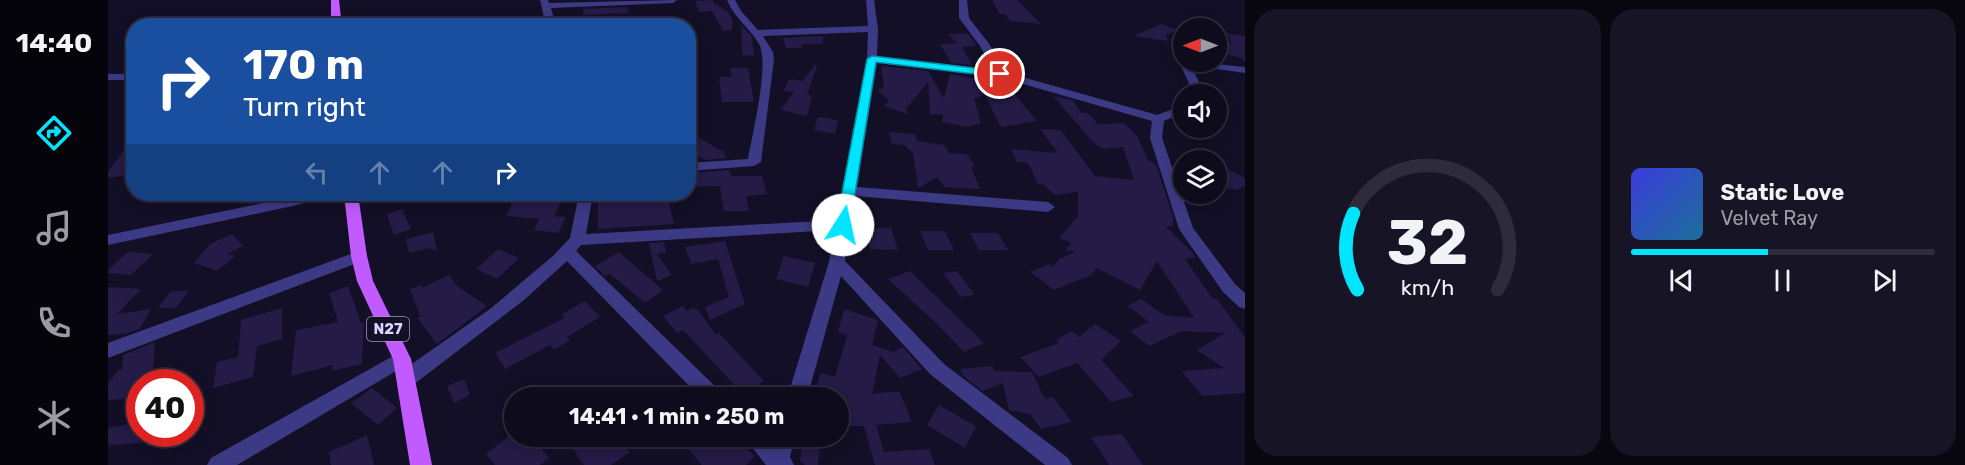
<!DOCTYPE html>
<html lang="en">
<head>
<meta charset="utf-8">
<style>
  body { margin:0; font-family:Rubik,sans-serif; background:#171425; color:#f1f3f6; height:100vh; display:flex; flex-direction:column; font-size:22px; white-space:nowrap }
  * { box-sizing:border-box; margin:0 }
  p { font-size:20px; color:#9b9ba3 }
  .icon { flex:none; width:33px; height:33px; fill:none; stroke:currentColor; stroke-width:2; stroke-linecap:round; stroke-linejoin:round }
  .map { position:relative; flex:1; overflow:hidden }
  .sheet { display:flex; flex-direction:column; gap:9px; padding:9px; background:#08060f; width:720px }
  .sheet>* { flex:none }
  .top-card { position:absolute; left:18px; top:18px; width:570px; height:183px; border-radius:24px; box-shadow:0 3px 15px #0003,0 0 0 2px #2e2b3b; background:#1a4fa0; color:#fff; overflow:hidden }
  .needle { width:39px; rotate:270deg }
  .buttons { position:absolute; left:1065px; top:18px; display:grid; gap:12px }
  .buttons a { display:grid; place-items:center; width:54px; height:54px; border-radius:50%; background:#0e0b1c; box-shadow:0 3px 15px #0003,0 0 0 2px #2e2b3b; font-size:30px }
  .speed { position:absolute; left:18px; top:369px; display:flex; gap:12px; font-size:30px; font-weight:700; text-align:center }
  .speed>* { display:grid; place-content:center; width:78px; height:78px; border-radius:50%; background:#0e0b1c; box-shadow:0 3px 15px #0003,0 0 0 2px #2e2b3b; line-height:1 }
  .speed .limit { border:9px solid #d22; background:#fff; color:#111 }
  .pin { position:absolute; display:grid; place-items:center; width:51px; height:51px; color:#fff; margin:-26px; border:3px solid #fff; border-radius:50%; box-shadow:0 2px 6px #0007 }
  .me { position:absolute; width:66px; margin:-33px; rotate:10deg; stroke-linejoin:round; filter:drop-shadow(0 0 4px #0008) }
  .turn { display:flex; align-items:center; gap:21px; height:126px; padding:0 18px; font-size:27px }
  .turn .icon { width:78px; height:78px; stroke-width:2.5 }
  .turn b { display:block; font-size:42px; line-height:51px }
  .lanes { display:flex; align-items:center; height:57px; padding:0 18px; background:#0003; justify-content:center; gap:30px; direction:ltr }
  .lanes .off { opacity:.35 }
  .sheet .card { flex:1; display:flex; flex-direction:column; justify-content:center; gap:9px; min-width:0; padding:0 21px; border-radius:24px; background:#171425 }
  .sheet .dial { align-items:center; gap:0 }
  .dial svg { height:156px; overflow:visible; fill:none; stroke:#2e2b3b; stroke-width:7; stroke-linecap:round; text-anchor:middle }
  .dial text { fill:#f1f3f6; stroke:none }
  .song { display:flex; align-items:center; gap:18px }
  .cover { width:72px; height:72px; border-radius:9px; background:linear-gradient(135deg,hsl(240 70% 55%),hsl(200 70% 35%)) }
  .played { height:6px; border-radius:3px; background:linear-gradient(90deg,#00e5ff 45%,#2e2b3b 45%) }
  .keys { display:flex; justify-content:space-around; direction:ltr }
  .sheet .tiles { flex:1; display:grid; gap:9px; grid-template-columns:repeat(2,1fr) }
  .trip { position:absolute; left:396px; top:387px; width:345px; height:60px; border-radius:30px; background:#0e0b1c; box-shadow:0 3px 15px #0003,0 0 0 2px #2e2b3b; font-weight:700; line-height:60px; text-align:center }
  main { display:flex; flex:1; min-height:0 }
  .menu { display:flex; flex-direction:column; width:108px; justify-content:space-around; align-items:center; background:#06040b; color:#9b9ba3 }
  .menu .icon { width:42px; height:42px }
  .menu .selected { color:#00e5ff }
  .menu b { font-size:27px; color:#f1f3f6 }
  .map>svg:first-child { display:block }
  .building { fill:#241b47 }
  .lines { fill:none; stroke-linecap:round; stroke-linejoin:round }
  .minor { fill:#3d3a85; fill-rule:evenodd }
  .major { fill:#c25bff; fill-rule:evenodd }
  .route { fill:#00e5ff; stroke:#0095a6; stroke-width:1.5 }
  .labels { text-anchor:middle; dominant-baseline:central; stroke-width:6; stroke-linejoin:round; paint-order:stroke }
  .shield { fill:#130f26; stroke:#9e99be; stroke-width:1.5 }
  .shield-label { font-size:15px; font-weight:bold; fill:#d9d4ff }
</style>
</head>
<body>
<main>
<nav class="menu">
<b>14:40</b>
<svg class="icon selected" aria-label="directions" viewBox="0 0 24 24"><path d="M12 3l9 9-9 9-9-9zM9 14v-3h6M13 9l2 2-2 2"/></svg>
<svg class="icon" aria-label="music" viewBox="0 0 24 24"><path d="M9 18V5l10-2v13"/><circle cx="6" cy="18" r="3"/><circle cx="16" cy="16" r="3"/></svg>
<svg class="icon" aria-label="phone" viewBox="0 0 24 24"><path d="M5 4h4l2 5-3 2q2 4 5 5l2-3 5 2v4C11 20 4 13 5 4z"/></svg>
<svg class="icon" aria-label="climate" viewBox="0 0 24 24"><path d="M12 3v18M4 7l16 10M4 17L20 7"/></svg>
</nav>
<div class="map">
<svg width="1137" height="465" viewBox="0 0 1137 465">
  <rect width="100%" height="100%" fill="#130f26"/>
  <g class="building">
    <path d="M605 0 607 4 619 11 625 20 624 30 615 31 604 11 591 12 587 1Z"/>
    <path d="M884 0H909L933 24 902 21 897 14H892Z"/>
    <path d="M519 7 521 13 475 15 476 9Z"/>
    <path d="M1053 24 1069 30 1058 35 1060 41 1025 36Z"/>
    <path d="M633 25 644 37 646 56 634 55Z"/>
    <path d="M859 33 869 46 854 47 864 65 843 63 832 44 849 43 840 34Z"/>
    <path d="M1118 33 1137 36V62L1134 58 1108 52V40L1124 43Z"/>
    <path d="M715 36V44H693L694 48H678L675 38Z"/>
    <path d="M707 65 709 66 699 95H704L699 116 673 110 686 92 676 91 681 79 695 81Z"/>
    <path d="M773 66 820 71 836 98 842 74 898 84 929 121 895 127 891 124 877 95 866 99 873 123 860 127 834 122 835 115 822 114 820 82 798 109 800 114 776 106 781 101 769 89 776 88Z"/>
    <path d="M622 68H640L646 102H614L611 77H624Z"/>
    <path d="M945 96 964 100 974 113H980L990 124 1016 123 1029 136 1040 160 1048 165 1065 216V226L1058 227 1084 252 1088 257 1077 259 1104 298 1109 299 1137 337V393L1094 396 1074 371 1116 368 1089 350 1117 333 1074 331 1041 346 1022 331 1041 322 1020 306 1033 299 1056 315 1086 318 1049 261 1032 290 988 268 984 275 946 290 922 272 941 264 945 267 951 259 969 251H957L963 243 951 238 970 216V192L947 195 935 184H930L920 163 909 162 903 149 950 153 932 129 953 130 987 176 1026 180 1015 147 995 149 985 142Z"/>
    <path d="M710 117 730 120 727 134 706 130Z"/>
    <path d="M781 132 807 134 809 141 836 145 841 153 859 154 867 167H863L872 189 836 187 830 177 810 188 805 153 796 145 784 144Z"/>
    <path d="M587 136 616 152 618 158 597 160 580 150V140Z"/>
    <path d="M26 137V174L0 178V172Z"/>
    <path d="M1108 168 1126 172 1137 178V186L1128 190 1108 186Z"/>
    <path d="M621 170 623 176H654L659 194 638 196 641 211H616L612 186 580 187V173Z"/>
    <path d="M120 194H169L158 200 141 204Z"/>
    <path d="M409 194H455L447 216 458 217 450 233 426 230 431 219 398 216Z"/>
    <path d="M516 194H559L566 224 490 229V200L516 199Z"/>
    <path d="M294 209 303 229 286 235 279 214Z"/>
    <path d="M756 228H783L790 250 762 249Z"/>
    <path d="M812 231H837L846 250H820Z"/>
    <path d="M325 232 329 251 322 248 301 253 298 239Z"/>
    <path d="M862 233H890L900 250H871Z"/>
    <path d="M124 234 135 246 119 254 127 256 109 271 86 263 102 244Z"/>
    <path d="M617 241 637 304 602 320 597 307 621 297 610 259 583 264 577 247Z"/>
    <path d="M556 242 558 253 549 254 564 275 549 281 541 243Z"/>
    <path d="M390 249 411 258 389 279 368 269Z"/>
    <path d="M20 252 45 254 23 275 0 273V270Z"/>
    <path d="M511 252 555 290 537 303 502 274 497 276 487 266Z"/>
    <path d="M676 256 707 263 700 287 668 279Z"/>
    <path d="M802 271 876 343 856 352 828 323 780 279Z"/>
    <path d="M849 271 867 295 853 297 835 273Z"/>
    <path d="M341 275 349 286 379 306 329 344 309 318 312 316 302 289 313 285 314 288Z"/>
    <path d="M240 286 253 323H256L254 364 224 371 225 365 183 376 188 330 230 322 221 293Z"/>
    <path d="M0 287 33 289 9 314 43 309 32 329 17 334 0 335Z"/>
    <path d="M63 291H81L68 308H50Z"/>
    <path d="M477 301 492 317 459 337 462 341 446 349 442 345 397 369 387 353 456 318 453 315Z"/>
    <path d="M575 306 579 311 585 308 590 310 608 335 611 333 656 381 636 395 575 330 569 333 555 316Z"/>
    <path d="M174 308V339L149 346 145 377 105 388 109 362 130 357 133 320Z"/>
    <path d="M736 309 770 320 764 345 785 352 795 347 814 369 792 378 772 355 764 394 791 391 804 422 768 425 776 452 821 449 827 465H767L756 426H730V398H711L709 385 712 373 727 377 739 335 730 332Z"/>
    <path d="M987 324 1013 341 993 360 1026 396 1003 402 969 363 931 377 912 357 951 343 948 340 964 331 971 337Z"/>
    <path d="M47 342 45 373 39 382H32V398L0 400V384L10 370H14L15 355Z"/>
    <path d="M884 366 887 371 924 372 937 399 945 397 964 422 933 429 922 414 901 410 895 383 875 391 855 376 852 369Z"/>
    <path d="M356 379 362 395 346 403 339 386Z"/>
    <path d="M264 388 289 408 270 425 243 403Z"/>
    <path d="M831 405 868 426 857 448 819 425Z"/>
    <path d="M32 406V443L0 445V428L20 424Z"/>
    <path d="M1014 434 1035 465H1001L983 437Z"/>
    <path d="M259 435 266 465H223L221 452Z"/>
    <path d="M401 436H423L441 458 432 465H387L378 454Z"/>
    <path d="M485 436H510L522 452 503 465H476L465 449Z"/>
    <path d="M585 436H625L647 456 638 465H594L576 444Z"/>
    <path d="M695 436H713L710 465H697L692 460Z"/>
  </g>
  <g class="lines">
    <g class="minor">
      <path d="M432 0H440L441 3 569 0 565 3 443 8 448 26H438Z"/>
      <path d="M619 0H627L633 11 650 30 760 26 758 0H766L770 29 769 56 885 70 872 46 851 18V0H859L861 18 882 45 896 72 1049 115 1076 105V112L1056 121 1054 138 1085 228 1127 284 1137 293V309L1131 307 1115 292 1071 229 1042 138 1044 121 891 77 769 63 749 187 940 202 947 207 940 212 747 196 737 261 836 364 960 458 964 465H937L822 374 733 276 699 398H679L721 262 727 230 473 245 468 251 613 392 615 398H593L459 261 416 300 305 385 298 387 291 385 289 379 291 373 382 309 445 256 462 238 471 194H485L478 234 729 220 759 59 760 32 655 36 665 52 666 59 653 162 646 166 580 171V163L640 159C644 136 662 63 651 44 642 28 626 18 619 0Z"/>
      <path d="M1089 62 1137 67V73L1095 67 1084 68 1097 94H1086L1073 66Z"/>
      <rect x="0" y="74" width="26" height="6"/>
      <path d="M199 194H220L218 197 185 206 0 245V235Z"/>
      <path d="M251 251 257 252 259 256 257 260 0 358V343Z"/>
      <path d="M294 351 300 354 303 359 300 364 129 465H99L103 458Z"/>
      <path d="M635 436H660L665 442 667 436H687L682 457 686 465H658Z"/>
    </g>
    <g class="major">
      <path d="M223 0H231L233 18 229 26H219L223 18Z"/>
      <path d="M236 194H250L259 256 265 281 303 359 324 465H302L285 359 249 281 243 256Z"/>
    </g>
  </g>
  <path class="route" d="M764 56 892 71 897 74 892 77 768 62 742 225 735 229 728 225 759 59Z"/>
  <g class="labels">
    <rect class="shield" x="259" y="317" width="42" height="24" rx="4.5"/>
    <g class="shield-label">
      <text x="280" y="329">N27</text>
    </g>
  </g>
</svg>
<div class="buttons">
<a><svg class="needle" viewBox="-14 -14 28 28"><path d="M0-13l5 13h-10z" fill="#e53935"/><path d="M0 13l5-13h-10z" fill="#9b9ba3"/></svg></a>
<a><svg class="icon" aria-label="sound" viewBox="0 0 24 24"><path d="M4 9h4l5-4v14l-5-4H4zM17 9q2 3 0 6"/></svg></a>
<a><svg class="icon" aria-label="layers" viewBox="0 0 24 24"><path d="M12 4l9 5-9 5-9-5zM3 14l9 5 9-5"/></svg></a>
</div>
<div class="speed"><div class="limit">40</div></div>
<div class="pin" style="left:892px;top:74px;background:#d93025"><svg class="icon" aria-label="arrive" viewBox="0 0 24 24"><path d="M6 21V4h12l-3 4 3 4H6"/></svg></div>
<svg class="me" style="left:735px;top:225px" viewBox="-20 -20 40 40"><circle r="19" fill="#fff"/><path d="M0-13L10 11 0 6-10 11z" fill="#00e5ff"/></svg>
<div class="trip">14:41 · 1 min · 250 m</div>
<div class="top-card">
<div class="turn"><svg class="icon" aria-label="right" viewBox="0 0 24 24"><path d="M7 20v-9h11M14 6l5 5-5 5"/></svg><div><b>170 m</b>Turn right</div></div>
<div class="lanes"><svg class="icon off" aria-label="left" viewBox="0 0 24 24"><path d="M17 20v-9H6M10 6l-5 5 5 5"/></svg><svg class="icon off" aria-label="ahead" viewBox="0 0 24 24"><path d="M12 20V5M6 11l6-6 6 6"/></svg><svg class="icon off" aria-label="ahead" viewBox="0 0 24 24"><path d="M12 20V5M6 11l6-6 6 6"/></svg><svg class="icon" aria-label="right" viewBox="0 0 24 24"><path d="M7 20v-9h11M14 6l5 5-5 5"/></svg></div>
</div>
</div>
<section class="sheet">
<div class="tiles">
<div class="card dial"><svg viewBox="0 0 100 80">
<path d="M14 69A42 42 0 1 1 86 69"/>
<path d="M14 69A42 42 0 0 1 12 30" stroke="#00e5ff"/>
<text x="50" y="56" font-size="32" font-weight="700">32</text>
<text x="50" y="72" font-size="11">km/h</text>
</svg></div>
<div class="card">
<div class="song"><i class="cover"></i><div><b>Static Love</b><p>Velvet Ray</p></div></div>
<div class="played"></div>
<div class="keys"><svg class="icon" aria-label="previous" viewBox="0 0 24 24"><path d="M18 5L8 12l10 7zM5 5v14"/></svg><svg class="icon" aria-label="pause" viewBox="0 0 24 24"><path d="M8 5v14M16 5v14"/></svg><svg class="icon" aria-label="next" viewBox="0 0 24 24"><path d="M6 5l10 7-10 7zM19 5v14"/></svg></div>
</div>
</div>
</section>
</main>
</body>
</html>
